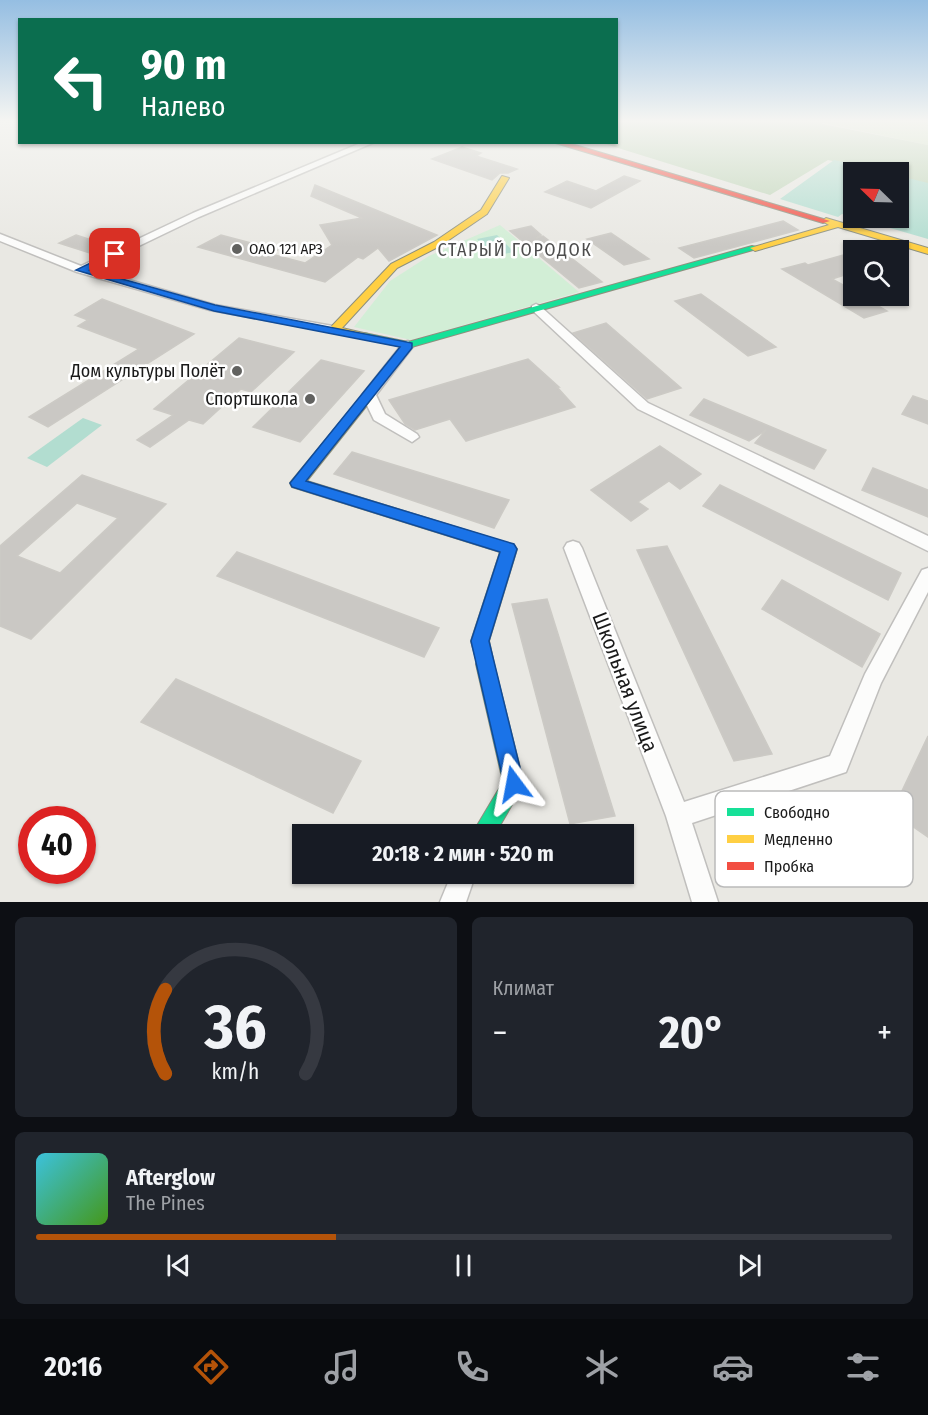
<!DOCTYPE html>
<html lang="ru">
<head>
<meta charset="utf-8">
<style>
  body { margin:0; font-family:"Fira Sans Condensed",sans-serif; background:#20242c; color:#f1f3f6; height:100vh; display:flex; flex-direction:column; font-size:22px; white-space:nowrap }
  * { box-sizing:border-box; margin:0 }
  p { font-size:20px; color:#9ea1a6 }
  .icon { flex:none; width:33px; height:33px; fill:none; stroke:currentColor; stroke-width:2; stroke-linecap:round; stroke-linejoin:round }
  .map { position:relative; height:902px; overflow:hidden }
  .details { display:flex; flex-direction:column; gap:15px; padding:15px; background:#0d0f14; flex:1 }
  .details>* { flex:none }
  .guide { position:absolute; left:18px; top:18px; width:600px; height:126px; border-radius:0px; box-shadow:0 2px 4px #0004; background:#0b6e4f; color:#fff; overflow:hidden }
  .needle { width:39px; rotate:293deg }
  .tools { position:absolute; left:843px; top:162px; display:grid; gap:12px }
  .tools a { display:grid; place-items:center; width:66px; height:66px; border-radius:0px; background:#171b24; box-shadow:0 2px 4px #0004; font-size:30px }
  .speed { position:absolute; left:18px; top:806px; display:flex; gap:12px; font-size:30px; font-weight:700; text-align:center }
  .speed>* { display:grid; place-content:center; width:78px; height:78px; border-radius:50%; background:#171b24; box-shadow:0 2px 4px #0004; line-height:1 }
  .speed .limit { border:9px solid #d22; background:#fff; color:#111 }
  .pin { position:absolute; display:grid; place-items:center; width:51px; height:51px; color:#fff; margin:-26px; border-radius:12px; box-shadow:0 3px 9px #0006 }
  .me { position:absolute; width:66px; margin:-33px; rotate:347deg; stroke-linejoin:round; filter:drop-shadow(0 0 4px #0008) }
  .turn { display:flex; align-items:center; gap:21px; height:126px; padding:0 24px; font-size:27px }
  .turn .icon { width:78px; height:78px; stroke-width:2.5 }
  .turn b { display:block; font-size:42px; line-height:51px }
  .big { font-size:45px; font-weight:700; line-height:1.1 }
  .details .card { flex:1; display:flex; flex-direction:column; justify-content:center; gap:9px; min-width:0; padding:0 21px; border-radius:9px; background:#20242c }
  .details .dial { align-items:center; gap:0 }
  .dial svg { height:156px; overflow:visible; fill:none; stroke:#363941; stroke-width:7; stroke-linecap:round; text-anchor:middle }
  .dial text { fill:#f1f3f6; stroke:none }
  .song { display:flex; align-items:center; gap:18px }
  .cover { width:72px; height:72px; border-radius:9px; background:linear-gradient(135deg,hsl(190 70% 55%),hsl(100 70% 35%)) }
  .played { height:6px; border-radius:3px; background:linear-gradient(90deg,#b45309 35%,#363941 35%) }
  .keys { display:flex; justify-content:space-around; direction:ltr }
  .heat { display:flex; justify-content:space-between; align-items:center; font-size:33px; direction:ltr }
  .details .tiles { flex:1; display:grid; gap:15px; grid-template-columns:1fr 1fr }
  .card:last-child { grid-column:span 2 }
  .trip { position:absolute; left:292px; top:824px; width:342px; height:60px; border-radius:0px; background:#171b24; box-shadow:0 2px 4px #0004; font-weight:700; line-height:60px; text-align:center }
  .dock { display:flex; height:96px; justify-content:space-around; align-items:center; background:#090b0e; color:#9ea1a6 }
  .dock .icon { width:42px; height:42px }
  .dock .current { color:#b45309 }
  .dock b { font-size:27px; color:#f1f3f6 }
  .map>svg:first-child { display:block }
  .grass { fill:#d1e4c4 }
  .forest { fill:#c1d6ba }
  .park { fill:#d2eed6 }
  .pitch { fill:#b2ddd0 }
  .building { fill:#cac8c4; stroke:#cccac5; stroke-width:1.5; fill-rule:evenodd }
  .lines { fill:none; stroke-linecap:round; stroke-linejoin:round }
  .street-casing { stroke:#c0bfbd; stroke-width:3 }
  .fast-casing { stroke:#8d907e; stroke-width:2 }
  .slow-casing { stroke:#8d907e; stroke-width:2 }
  .jam-casing { stroke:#8d907e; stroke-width:2 }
  .street { fill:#fcfcfb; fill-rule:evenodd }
  .fast { fill:#16e098; fill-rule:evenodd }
  .slow { fill:#ffcf43; fill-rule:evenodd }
  .jam { fill:#f24e42; fill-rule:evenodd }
  .route { fill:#1a73e8; stroke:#114b97; stroke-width:1.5 }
  .poi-dot { fill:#626260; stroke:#fff; stroke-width:2 }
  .labels { text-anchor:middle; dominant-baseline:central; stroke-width:5; stroke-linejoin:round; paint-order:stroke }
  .far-poi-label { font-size:15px; fill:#1a1a1a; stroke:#fff; text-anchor:start }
  .far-quarter-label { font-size:18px; letter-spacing:1.5px; fill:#4d4d4d; stroke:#fff }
  .poi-label { font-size:18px; fill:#1a1a1a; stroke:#fff; text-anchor:end }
  .near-street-label { font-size:21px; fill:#1a1a1a; stroke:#fff }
  .key { fill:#fff; stroke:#bababa; stroke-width:1.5 }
  .key-label { font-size:16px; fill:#1a1a1a }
</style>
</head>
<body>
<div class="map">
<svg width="928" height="902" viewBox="0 0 928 902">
  <rect width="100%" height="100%" fill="#e9e8e3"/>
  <path class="grass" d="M813 121H928V145Z"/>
  <path class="forest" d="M617 121H808L928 145V188L899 181 898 172C875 172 852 165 828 160L770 195 602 143 616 142Z"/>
  <path class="park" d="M500 225 579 292 411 340 354 327 390 281 429 256Z"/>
  <g class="pitch">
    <path d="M834 160 885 172H854V218H898L899 176 928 183V239L842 214 838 217 780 199Z"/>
    <path d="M497 235 514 252 494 256 477 239Z"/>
    <path d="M83 418 102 425 47 467 27 458Z"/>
  </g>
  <g class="building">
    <path d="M462 147 481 153 476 156 517 169 508 173H500L492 180 432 159Z"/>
    <path d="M624 176 640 181 591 208 545 192 567 181 596 191Z"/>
    <path d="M315 185 437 235 389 261 378 248 363 259 358 257 325 282 198 247 221 235 277 250 271 254 305 263 332 245 320 225 362 218 311 196Z"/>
    <path d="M783 221 798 230 694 258 679 248Z"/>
    <path d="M531 226 541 235 536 238 543 236 602 282 579 288 510 231Z"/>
    <path d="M611 233 649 259 624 265 587 239Z"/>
    <path d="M76 235 113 247 96 255 59 243Z"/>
    <path d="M854 252V272L832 279 854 291V296H861L887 311 864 318 782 269 805 263 808 265Z"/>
    <path d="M701 294 776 347 748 356 675 301Z"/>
    <path d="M102 299 194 334 48 427 29 417 139 349 78 326 88 320 75 315Z"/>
    <path d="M606 323 681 388 647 399 573 333Z"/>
    <path d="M239 338 294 352 251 392 241 389 203 424 189 420 150 447 137 440 173 415 154 409Z"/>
    <path d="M528 359 559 387H557L575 407 466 441 450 419 415 430 405 424 389 400Z"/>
    <path d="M321 360 364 371 300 442 253 427Z"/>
    <path d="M913 396 928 401V424L902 414Z"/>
    <path d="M704 399 769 426 826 450 814 469 755 443 766 430 749 441 690 415Z"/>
    <path d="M660 446 701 474 680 489 669 481 638 502 648 509 631 521 591 490Z"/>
    <path d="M352 452 509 500 494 528 334 474Z"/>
    <path d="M873 468 928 490V517L862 490Z"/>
    <path d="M82 475 166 504 31 639 0 626V546ZM77 503 118 518 60 573 17 556Z"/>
    <path d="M720 485 901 573 888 600 703 506Z"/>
    <path d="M667 546 772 754 734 761 637 550Z"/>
    <path d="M237 552 439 628 424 657 217 576Z"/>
    <path d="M782 580 880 634 862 667 762 609Z"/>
    <path d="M547 599 615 816 570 824 512 604Z"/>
    <path d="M176 679 361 761 333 813 141 722Z"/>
    <path d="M928 736V837L892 812Z"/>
  </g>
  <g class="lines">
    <defs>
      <g id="street">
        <path d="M363 142H375L199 217 91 269 215 305 338 327V333L210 310 77 272 0 241V234L81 266 193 213Z"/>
        <path d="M536 304 540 306 648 403 928 536V551L638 409 532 310V306Z"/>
        <path d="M408 341 414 345 376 395 385 414 417 434 419 437 412 442 374 420 362 395 404 342Z"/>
        <path d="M573 541 579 543 582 548 684 802 830 756 865 674 922 570 928 568V592L881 683 846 772 692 823 718 902H692L666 816 564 548 567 543Z"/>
        <path d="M452 873H476L466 902H440Z"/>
      </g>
      <g id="fast">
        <path d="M752 246 760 248 408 348 360 338 358 336 364 333 408 342Z"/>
        <path d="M485 656 491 658 494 664 524 784 495 834H472L503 782 476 664 479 658Z"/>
      </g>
      <g id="slow">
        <path d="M502 176 509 178 487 214 440 246 397 268 342 328 368 334V338L330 332V328L391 264 434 242 481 210Z"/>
        <path d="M826 218 928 248V254L838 227 755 251 750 248 829 225 822 221Z"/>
        <path d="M369 391 375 395 373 398 307 481 514 545 517 549 489 641 494 664 491 670 485 672 479 670 471 641 500 552 292 487 290 483 365 392Z"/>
      </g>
      <path id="jam" d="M552 142H565L830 221 823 223Z"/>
    </defs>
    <use href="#street" class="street-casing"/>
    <use href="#fast" class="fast-casing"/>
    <use href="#slow" class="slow-casing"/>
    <use href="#jam" class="jam-casing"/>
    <use href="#street" class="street"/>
    <use href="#fast" class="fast"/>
    <use href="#slow" class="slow"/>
    <use href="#jam" class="jam"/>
  </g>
  <linearGradient id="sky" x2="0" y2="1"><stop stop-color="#95bee2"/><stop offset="0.49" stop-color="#f5f5f2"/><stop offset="1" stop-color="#f5f5f2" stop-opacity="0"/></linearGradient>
  <rect width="928" height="247" fill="url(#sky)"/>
  <path class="route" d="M115 251 119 252V256L90 270 215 305 412 343V348L306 481 514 544 517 549 489 641 524 784 521 792 514 795 507 792 504 784 471 641 500 552 292 487 290 483 400 347 214 311 76 270Z"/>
  <g class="poi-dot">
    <circle cx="237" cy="249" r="6"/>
    <circle cx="237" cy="371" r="6"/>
    <circle cx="310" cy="399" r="6"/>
  </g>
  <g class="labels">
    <g class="far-poi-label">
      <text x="249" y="249">OAO 121 АРЗ</text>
    </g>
    <g class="far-quarter-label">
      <text x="515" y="250">СТАРЫЙ ГОРОДОК</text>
    </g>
    <g class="poi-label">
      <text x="225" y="371">Дом культуры Полёт</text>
      <text x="298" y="399">Спортшкола</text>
    </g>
    <g class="near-street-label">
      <text transform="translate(625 682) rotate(69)">Школьная улица</text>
    </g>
  </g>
  <rect x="715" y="791" width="198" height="96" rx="9" class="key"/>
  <rect x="727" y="808" width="27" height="8" fill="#16e098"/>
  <rect x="727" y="835" width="27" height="8" fill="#ffcf43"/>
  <rect x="727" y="862" width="27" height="8" fill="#f24e42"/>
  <g class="key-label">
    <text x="764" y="818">Свободно</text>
    <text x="764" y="845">Медленно</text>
    <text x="764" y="872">Пробка</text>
  </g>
</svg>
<div class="tools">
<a><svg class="needle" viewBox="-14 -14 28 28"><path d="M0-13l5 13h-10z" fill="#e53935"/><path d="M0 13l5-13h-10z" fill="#9ea1a6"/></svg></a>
<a><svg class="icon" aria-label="search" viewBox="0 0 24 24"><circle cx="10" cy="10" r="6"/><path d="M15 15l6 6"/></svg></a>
</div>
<div class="speed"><div class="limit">40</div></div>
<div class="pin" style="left:115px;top:254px;background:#d93025"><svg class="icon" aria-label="arrive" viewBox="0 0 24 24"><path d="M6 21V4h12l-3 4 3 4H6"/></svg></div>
<svg class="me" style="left:514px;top:784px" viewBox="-20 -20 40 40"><path d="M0-17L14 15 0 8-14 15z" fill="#1a73e8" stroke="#fff" stroke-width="4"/></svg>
<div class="trip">20:18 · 2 мин · 520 m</div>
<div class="guide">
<div class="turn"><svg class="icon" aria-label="left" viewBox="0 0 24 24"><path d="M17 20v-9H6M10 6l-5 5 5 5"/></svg><div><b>90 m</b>Налево</div></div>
</div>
</div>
<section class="details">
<div class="tiles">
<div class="card dial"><svg viewBox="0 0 100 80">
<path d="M14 69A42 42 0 1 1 86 69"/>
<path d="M14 69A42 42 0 0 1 14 26" stroke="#b45309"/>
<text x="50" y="56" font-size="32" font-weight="700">36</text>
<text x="50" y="72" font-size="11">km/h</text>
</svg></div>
<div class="card"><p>Климат</p>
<div class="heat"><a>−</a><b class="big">20°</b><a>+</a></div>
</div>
<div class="card">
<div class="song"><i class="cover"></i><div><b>Afterglow</b><p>The Pines</p></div></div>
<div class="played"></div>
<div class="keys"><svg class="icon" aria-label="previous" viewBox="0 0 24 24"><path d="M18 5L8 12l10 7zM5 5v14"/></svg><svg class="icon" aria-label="pause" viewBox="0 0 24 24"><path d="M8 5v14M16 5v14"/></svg><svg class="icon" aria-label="next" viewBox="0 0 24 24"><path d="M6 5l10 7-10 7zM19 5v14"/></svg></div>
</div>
</div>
</section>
<nav class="dock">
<b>20:16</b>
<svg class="icon current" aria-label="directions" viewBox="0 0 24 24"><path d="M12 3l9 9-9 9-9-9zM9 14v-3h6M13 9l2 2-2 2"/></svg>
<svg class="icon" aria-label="music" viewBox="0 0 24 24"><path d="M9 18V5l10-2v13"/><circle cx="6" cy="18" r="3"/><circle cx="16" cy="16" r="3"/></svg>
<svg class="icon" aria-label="phone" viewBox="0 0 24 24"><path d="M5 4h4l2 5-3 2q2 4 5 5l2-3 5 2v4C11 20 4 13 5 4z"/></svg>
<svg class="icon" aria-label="climate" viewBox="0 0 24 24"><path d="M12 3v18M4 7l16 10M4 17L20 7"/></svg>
<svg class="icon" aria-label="car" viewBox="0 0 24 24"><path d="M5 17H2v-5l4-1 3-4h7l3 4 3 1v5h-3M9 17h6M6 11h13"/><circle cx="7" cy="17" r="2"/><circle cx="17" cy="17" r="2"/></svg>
<svg class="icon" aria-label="filters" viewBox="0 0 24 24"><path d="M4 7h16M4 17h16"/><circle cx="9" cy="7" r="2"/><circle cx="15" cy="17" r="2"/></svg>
</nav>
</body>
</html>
